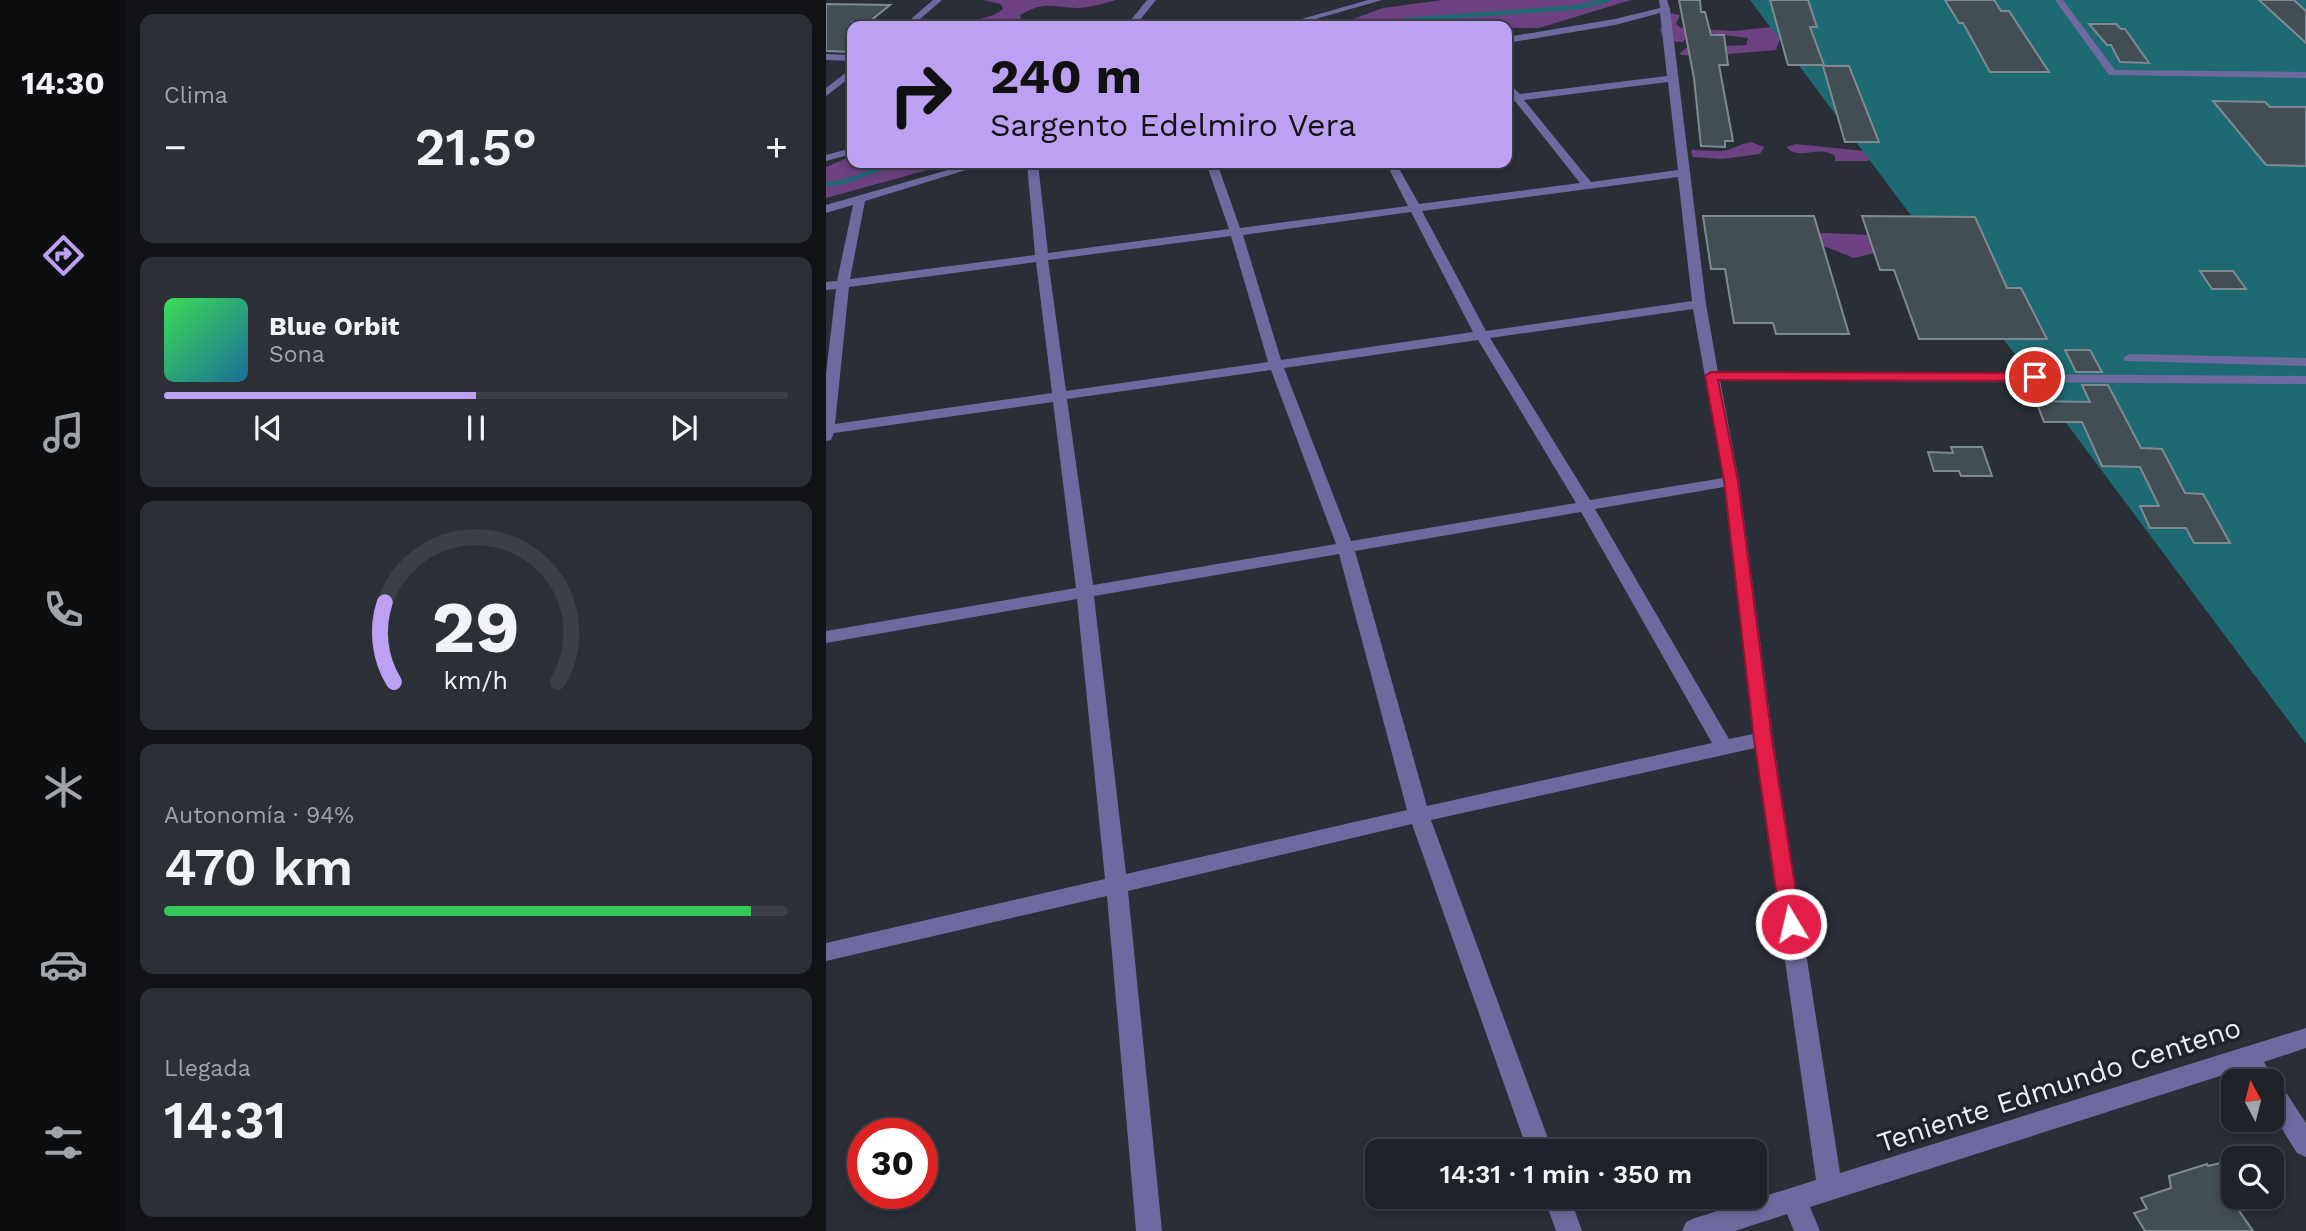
<!DOCTYPE html>
<html lang="es">
<head>
<meta charset="utf-8">
<style>
  body { margin:0; font-family:"Work Sans",sans-serif; background:#2c2f35; color:#f1f3f6; height:100vh; display:flex; flex-direction:column; font-size:26px; white-space:nowrap }
  * { box-sizing:border-box; margin:0 }
  p { font-size:23px; color:#a1a4a8 }
  .icon { flex:none; width:38px; height:38px; fill:none; stroke:currentColor; stroke-width:2; stroke-linecap:round; stroke-linejoin:round }
  .map { position:relative; flex:1; overflow:hidden }
  .side { display:flex; flex-direction:column; gap:14px; padding:14px; background:#111317; width:700px }
  .side>* { flex:none }
  .top-card { position:absolute; left:21px; top:21px; width:665px; height:147px; border-radius:14px; box-shadow:0 4px 10px #0003,0 0 0 2px #3c3f46; background:#bca0f2; color:#111; overflow:hidden }
  .needle { width:46px; rotate:353deg }
  .tools { position:absolute; left:1395px; top:1069px; display:grid; gap:14px }
  .tools a { display:grid; place-items:center; width:63px; height:63px; border-radius:14px; background:#1f2229; box-shadow:0 4px 10px #0003,0 0 0 2px #3c3f46; font-size:35px }
  .speed { position:absolute; left:21px; top:1118px; display:flex; gap:14px; font-size:35px; font-weight:700; text-align:center }
  .speed>* { display:grid; place-content:center; width:91px; height:91px; border-radius:50%; background:#1f2229; box-shadow:0 4px 10px #0003,0 0 0 2px #3c3f46; line-height:1 }
  .speed .limit { border:10px solid #d22; background:#fff; color:#111 }
  .pin { position:absolute; display:grid; place-items:center; width:60px; height:60px; color:#fff; margin:-30px; border:4px solid #fff; border-radius:50%; box-shadow:0 2px 7px #0007 }
  .me { position:absolute; width:77px; margin:-38px; rotate:351deg; stroke-linejoin:round; filter:drop-shadow(0 0 5px #0008) }
  .turn { display:flex; align-items:center; gap:24px; height:147px; padding:0 28px; font-size:32px }
  .turn .icon { width:91px; height:91px; stroke-width:2.5 }
  .turn b { display:block; font-size:49px; line-height:60px }
  .big { font-size:52px; font-weight:600; line-height:1.1 }
  .side .tile { flex:1; display:flex; flex-direction:column; justify-content:center; gap:10px; min-width:0; padding:0 24px; border-radius:14px; background:#2c2f35 }
  .side .dial { align-items:center; gap:0 }
  .dial svg { height:182px; overflow:visible; fill:none; stroke:#3c3f46; stroke-width:7; stroke-linecap:round; text-anchor:middle }
  .dial text { fill:#f1f3f6; stroke:none }
  .song { display:flex; align-items:center; gap:21px }
  .cover { width:84px; height:84px; border-radius:10px; background:linear-gradient(135deg,hsl(130 70% 55%),hsl(200 70% 35%)) }
  .played { height:7px; border-radius:4px; background:linear-gradient(90deg,#bca0f2 50%,#3c3f46 50%) }
  .keys { display:flex; justify-content:space-around; direction:ltr }
  .heat { display:flex; justify-content:space-between; align-items:center; font-size:38px; direction:ltr }
  .charge { height:10px; border-radius:5px; background:linear-gradient(90deg,#34c759 94%,#3c3f46 0) }
  .trip { position:absolute; left:539px; top:1139px; width:402px; height:70px; border-radius:14px; background:#1f2229; box-shadow:0 4px 10px #0003,0 0 0 2px #3c3f46; font-weight:600; line-height:70px; text-align:center }
  main { display:flex; flex:1; min-height:0 }
  .tabs { display:flex; flex-direction:column; width:126px; justify-content:space-around; align-items:center; background:#0c0e10; color:#a1a4a8 }
  .tabs .icon { width:49px; height:49px }
  .tabs .active { color:#bca0f2 }
  .tabs b { font-size:32px; color:#f1f3f6 }
  .map>svg:first-child { display:block }
  .green { fill:#6d4182 }
  .water { fill:#1e6a73 }
  .lines { fill:none; stroke-linecap:round; stroke-linejoin:round }
  .stream { stroke:#1e6a73; stroke-width:4.5 }
  .building { fill:#434e54; stroke:#7e8a91; stroke-width:2 }
  .minor { fill:#6e6a9f; fill-rule:evenodd }
  .route { fill:#e11d48; stroke:#92132f; stroke-width:2 }
  .labels { text-anchor:middle; dominant-baseline:central; stroke-width:7; stroke-linejoin:round; paint-order:stroke }
  .near-street-label { font-size:28px; fill:#eaeef3; stroke:#1f242c }
</style>
</head>
<body>
<main>
<nav class="tabs">
<b>14:30</b>
<svg class="icon active" aria-label="directions" viewBox="0 0 24 24"><path d="M12 3l9 9-9 9-9-9zM9 14v-3h6M13 9l2 2-2 2"/></svg>
<svg class="icon" aria-label="music" viewBox="0 0 24 24"><path d="M9 18V5l10-2v13"/><circle cx="6" cy="18" r="3"/><circle cx="16" cy="16" r="3"/></svg>
<svg class="icon" aria-label="phone" viewBox="0 0 24 24"><path d="M5 4h4l2 5-3 2q2 4 5 5l2-3 5 2v4C11 20 4 13 5 4z"/></svg>
<svg class="icon" aria-label="climate" viewBox="0 0 24 24"><path d="M12 3v18M4 7l16 10M4 17L20 7"/></svg>
<svg class="icon" aria-label="car" viewBox="0 0 24 24"><path d="M5 17H2v-5l4-1 3-4h7l3 4 3 1v5h-3M9 17h6M6 11h13"/><circle cx="7" cy="17" r="2"/><circle cx="17" cy="17" r="2"/></svg>
<svg class="icon" aria-label="filters" viewBox="0 0 24 24"><path d="M4 7h16M4 17h16"/><circle cx="9" cy="7" r="2"/><circle cx="15" cy="17" r="2"/></svg>
</nav>
<section class="side">
<div class="tile"><p>Clima</p>
<div class="heat"><a>−</a><b class="big">21.5°</b><a>+</a></div>
</div>
<div class="tile">
<div class="song"><i class="cover"></i><div><b>Blue Orbit</b><p>Sona</p></div></div>
<div class="played"></div>
<div class="keys"><svg class="icon" aria-label="previous" viewBox="0 0 24 24"><path d="M18 5L8 12l10 7zM5 5v14"/></svg><svg class="icon" aria-label="pause" viewBox="0 0 24 24"><path d="M8 5v14M16 5v14"/></svg><svg class="icon" aria-label="next" viewBox="0 0 24 24"><path d="M6 5l10 7-10 7zM19 5v14"/></svg></div>
</div>
<div class="tile dial"><svg viewBox="0 0 100 80">
<path d="M14 69A42 42 0 1 1 86 69"/>
<path d="M14 69A42 42 0 0 1 10 34" stroke="#bca0f2"/>
<text x="50" y="56" font-size="32" font-weight="700">29</text>
<text x="50" y="72" font-size="11">km/h</text>
</svg></div>
<div class="tile"><p>Autonomía · 94%</p><b class="big">470 km</b><div class="charge"></div></div>
<div class="tile"><p>Llegada</p><b class="big">14:31</b></div>
</section>
<div class="map">
<svg width="1480" height="1231" viewBox="0 0 1480 1231">
  <rect width="100%" height="100%" fill="#292e37"/>
  <g class="green">
    <path d="M157 0H290C281 3 260 8 252 8 226 8 221 0 194 15L195 19 215 20 217 23 198 26H146L150 20 168 15 177 9 175 4Z"/>
    <path d="M616 0H805L713 28 480 26 527 19 557 8Z"/>
    <path d="M844 13 854 15 850 24 855 28 907 31 945 27 955 36 950 50 880 56 855 55 854 53 860 48 920 45 922 38 882 33 861 36 857 42 838 41 834 30Z"/>
    <path d="M925 142 938 147 934 154 896 159 867 157 865 152 866 150C874 150 896 152 902 150 910 147 915 144 925 142Z"/>
    <path d="M970 144 1038 151 1049 158 1041 161H1009V156C993 144 974 162 960 147Z"/>
    <path d="M26 156V163H127L0 198V167Z"/>
    <path d="M1000 233 1044 235 1073 247 1028 258 1000 247 983 245 988 234Z"/>
  </g>
  <path class="water" d="M924 0H1480V744Z"/>
  <g class="lines">
    <g class="stream">
      <path d="M560 26 580 20 753 7 782 0"/>
      <path d="M0 184 17 182 71 163"/>
    </g>
  </g>
  <g class="building">
    <path d="M853 0H874L875 12H879L885 35H898L902 65H893L907 141H899V147L875 146 868 78Z"/>
    <path d="M944 0H982L991 27H984L998 65H962Z"/>
    <path d="M1119 0H1168L1175 11H1183L1223 72H1164L1137 23H1133Z"/>
    <path d="M1433 0H1468L1480 11V43Z"/>
    <path d="M0 4 64 5 43 22H26V52L0 51Z"/>
    <path d="M1263 24H1290L1295 29H1299L1323 63 1294 62 1285 45H1281Z"/>
    <path d="M997 66H1023L1053 142H1019Z"/>
    <path d="M1387 101 1439 102 1444 107H1480V166L1440 165Z"/>
    <path d="M877 216H988L1023 334H950L947 323H908L899 269H885Z"/>
    <path d="M1036 216 1149 217 1181 288H1195L1221 339H1093L1068 270H1054Z"/>
    <path d="M1374 271H1407L1420 289H1386Z"/>
    <path d="M1239 350H1264L1276 372H1250Z"/>
    <path d="M1256 385H1282L1315 448 1336 449 1359 493 1377 494 1404 543H1368L1360 528H1324L1314 506H1333L1314 467 1276 466 1256 422H1218L1210 401 1264 402Z"/>
    <path d="M1125 447H1156L1166 476H1135L1133 471H1108L1102 452 1127 453Z"/>
    <path d="M1407 1160V1202L1427 1231H1319L1308 1213 1321 1209 1315 1198 1345 1188 1343 1176 1381 1164 1382 1166Z"/>
  </g>
  <g class="lines">
    <g class="minor">
      <path d="M107 0H116L86 26H77Z"/>
      <path d="M321 0H330L309 26H300Z"/>
      <path d="M542 0H556L465 26H451Z"/>
      <path d="M833 0H841L844 9 880 304 892 372 1480 376V384L894 380 913 481 947 739 1014 1173 1480 1028V1048L1438 1062 1450 1083 1455 1085 1480 1123V1157L1471 1153 1446 1113V1082H1424L1416 1069 984 1207 994 1231H968L961 1214 909 1231H856L860 1222 869 1218 990 1180 929 748 605 820 727 1152H702L586 824 302 891 336 1231H310L281 896 0 961V943L279 879 251 599 0 643V631L250 588 227 402 8 433 5 440 0 441V374L10 289 0 290V282L11 281 27 205 0 213V205L146 163H163L39 201 24 279 209 255 201 163H212L222 253 403 229 380 163H391L414 228 582 206 560 163H570L593 204 754 183 689 101 681 102V96H684L681 91V82L694 94 841 76 834 13 789 25 681 43V37L789 19 834 8ZM842 82 852 170 765 182 698 100ZM852 177 866 301 660 331 596 211ZM585 212 647 332 455 360 417 235ZM405 236 442 362 240 391 222 260ZM210 262 226 393 9 424 23 287ZM867 309 897 478 764 500 664 338ZM652 340 750 503 525 541 458 368ZM445 370 510 544 267 585 241 399ZM898 487 927 734 903 739 769 509ZM755 512 886 743 601 806 529 551ZM513 554 581 810 300 874 268 596Z"/>
      <path d="M1229 0H1237L1289 70 1480 72V78L1283 75Z"/>
      <path d="M0 54 26 55V61L0 60Z"/>
      <path d="M26 68V76L0 96V88Z"/>
      <path d="M26 148V154L0 161V155Z"/>
      <path d="M1304 354 1480 358V366L1299 361 1297 358Z"/>
      <path d="M718 1197H744L756 1231H730Z"/>
    </g>
  </g>
  <path class="route" d="M885 372 1209 373 1216 377 1209 381 892 380 912 481 946 739 975 924 972 930 965 933 958 930 955 924 928 739 898 481 879 376Z"/>
  <g class="labels">
    <g class="near-street-label">
      <text transform="translate(1233 1085) rotate(-18)">Teniente Edmundo Centeno</text>
    </g>
  </g>
</svg>
<div class="tools">
<a><svg class="needle" viewBox="-14 -14 28 28"><path d="M0-13l5 13h-10z" fill="#e53935"/><path d="M0 13l5-13h-10z" fill="#a1a4a8"/></svg></a>
<a><svg class="icon" aria-label="search" viewBox="0 0 24 24"><circle cx="10" cy="10" r="6"/><path d="M15 15l6 6"/></svg></a>
</div>
<div class="speed"><div class="limit">30</div></div>
<div class="pin" style="left:1209px;top:377px;background:#d93025"><svg class="icon" aria-label="arrive" viewBox="0 0 24 24"><path d="M6 21V4h12l-3 4 3 4H6"/></svg></div>
<svg class="me" style="left:965px;top:924px" viewBox="-20 -20 40 40"><circle r="17" fill="#e11d48" stroke="#fff" stroke-width="3"/><path d="M0-11L8 9 0 5-8 9z" fill="#fff"/></svg>
<div class="trip">14:31 · 1 min · 350 m</div>
<div class="top-card">
<div class="turn"><svg class="icon" aria-label="right" viewBox="0 0 24 24"><path d="M7 20v-9h11M14 6l5 5-5 5"/></svg><div><b>240 m</b>Sargento Edelmiro Vera</div></div>
</div>
</div>
</main>
</body>
</html>
